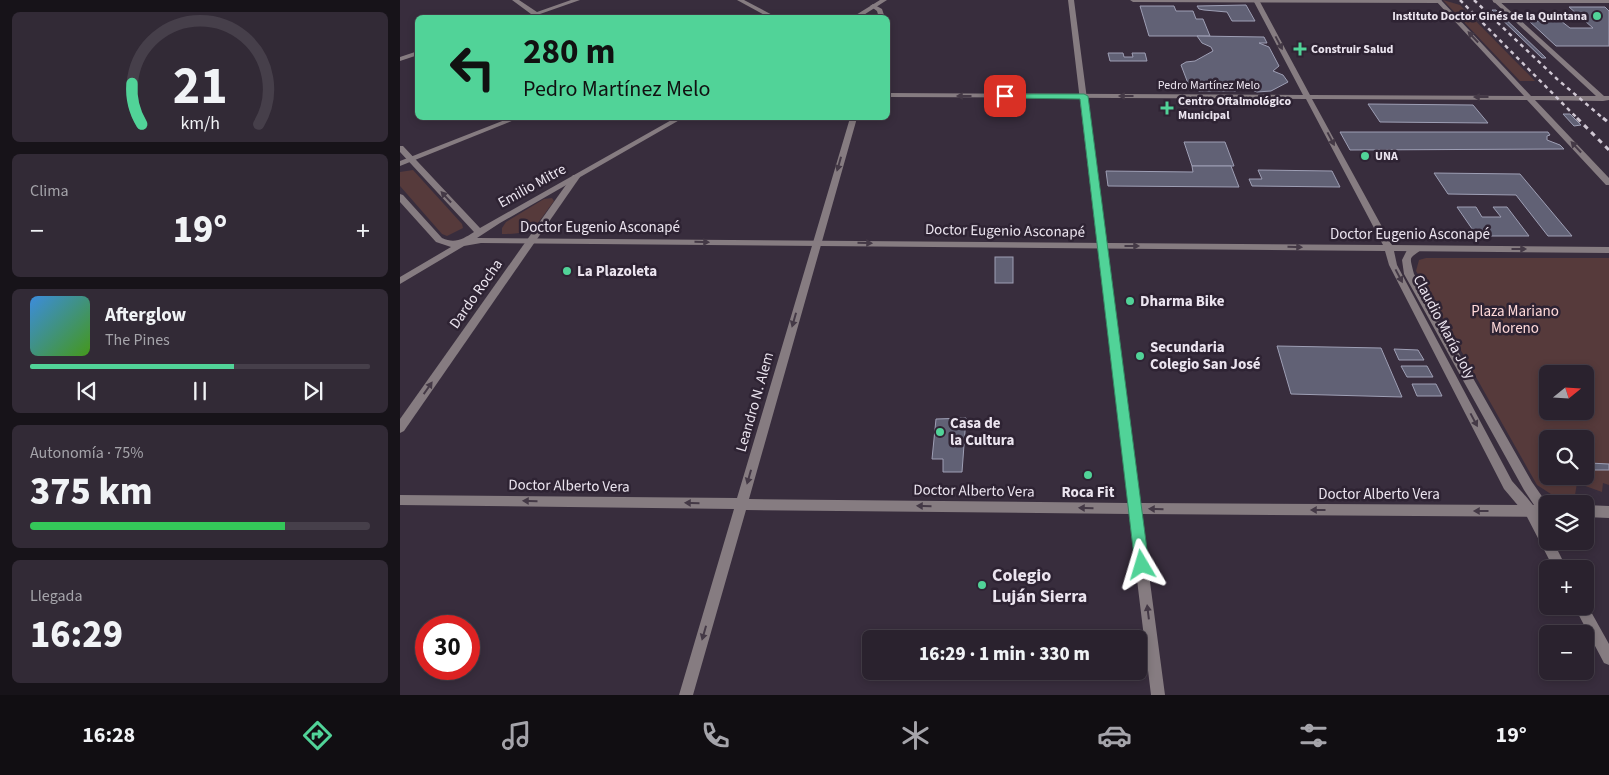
<!DOCTYPE html>
<html lang="es">
<head>
<meta charset="utf-8">
<style>
  body { margin:0; font-family:"Source Sans 3",sans-serif; background:#322a36; color:#f1f3f6; height:100vh; display:flex; flex-direction:column; font-size:19px; white-space:nowrap }
  * { box-sizing:border-box; margin:0 }
  p { font-size:16px; color:#a5a4aa }
  .icon { flex:none; width:28px; height:28px; fill:none; stroke:currentColor; stroke-width:2; stroke-linecap:round; stroke-linejoin:round }
  .map { position:relative; flex:1; overflow:hidden }
  .side { display:flex; flex-direction:column; gap:12px; padding:12px; background:#171319; width:400px }
  .side>* { flex:none }
  .banner { position:absolute; left:15px; top:15px; width:475px; height:105px; border-radius:8px; box-shadow:0 2px 8px #0003,0 0 0 1px #463f4a; background:#51d398; color:#111; overflow:hidden }
  .needle { width:32px; rotate:72deg }
  .buttons { position:absolute; left:1139px; top:365px; display:grid; gap:10px }
  .buttons a { display:grid; place-items:center; width:55px; height:55px; border-radius:8px; background:#2a222e; box-shadow:0 2px 8px #0003,0 0 0 1px #463f4a; font-size:25px }
  .speed { position:absolute; left:15px; top:615px; display:flex; gap:10px; font-size:25px; font-weight:700; text-align:center }
  .speed>* { display:grid; place-content:center; width:65px; height:65px; border-radius:50%; background:#2a222e; box-shadow:0 2px 8px #0003,0 0 0 1px #463f4a; line-height:1 }
  .speed .limit { border:8px solid #d22; background:#fff; color:#111 }
  .pin { position:absolute; display:grid; place-items:center; width:42px; height:42px; color:#fff; margin:-21px; border-radius:10px; box-shadow:0 2px 8px #0006 }
  .me { position:absolute; width:55px; margin:-28px; rotate:353deg; stroke-linejoin:round; filter:drop-shadow(0 0 4px #0008) }
  .turn { display:flex; align-items:center; gap:18px; height:105px; padding:0 25px; font-size:22px }
  .turn .icon { width:65px; height:65px; stroke-width:2.5 }
  .turn b { display:block; font-size:35px; line-height:42px }
  .big { font-size:38px; font-weight:800; line-height:1.1 }
  .side .tile { flex:1; display:flex; flex-direction:column; justify-content:center; gap:8px; min-width:0; padding:0 18px; border-radius:8px; background:#322a36 }
  .side .dial { align-items:center; gap:0 }
  .dial svg { height:130px; overflow:visible; fill:none; stroke:#463f4a; stroke-width:7; stroke-linecap:round; text-anchor:middle }
  .dial text { fill:#f1f3f6; stroke:none }
  .song { display:flex; align-items:center; gap:15px }
  .cover { width:60px; height:60px; border-radius:8px; background:linear-gradient(135deg,hsl(210 70% 55%),hsl(100 70% 35%)) }
  .played { height:5px; border-radius:2px; background:linear-gradient(90deg,#51d398 60%,#463f4a 60%) }
  .keys { display:flex; justify-content:space-around; direction:ltr }
  .heat { display:flex; justify-content:space-between; align-items:center; font-size:28px; direction:ltr }
  .charge { height:8px; border-radius:4px; background:linear-gradient(90deg,#34c759 75%,#463f4a 0) }
  .trip { position:absolute; left:462px; top:630px; width:285px; height:50px; border-radius:8px; background:#2a222e; box-shadow:0 2px 8px #0003,0 0 0 1px #463f4a; font-weight:800; line-height:50px; text-align:center }
  .tab-bar { display:flex; height:80px; justify-content:space-around; align-items:center; background:#110e12; color:#a5a4aa }
  .tab-bar .icon { width:35px; height:35px }
  .tab-bar .active { color:#51d398 }
  .tab-bar b { font-size:22px; color:#f1f3f6 }
  main { display:flex; flex:1; min-height:0 }
  .map>svg:first-child { display:block }
  .green { fill:#563a3b; fill-rule:evenodd }
  .building { fill:#616175; stroke:#9e9fb5 }
  .lines { fill:none; stroke-linecap:round; stroke-linejoin:round }
  .minor { fill:#867c81; fill-rule:evenodd }
  .tertiary { fill:#867c81; fill-rule:evenodd }
  .rail-far1 { stroke:#d0c8d4; stroke-width:2.5; stroke-dasharray:4 4; stroke-linecap:butt }
  .rail { stroke:#d0c8d4; stroke-width:3; stroke-dasharray:5 5; stroke-linecap:butt }
  .oneway { fill:#443946 }
  .route { fill:#51d398; stroke:#358963 }
  .poi-dot { fill:#51d398; stroke:#2e2333; stroke-width:2 }
  .labels { text-anchor:middle; dominant-baseline:central; stroke-width:5; stroke-linejoin:round; paint-order:stroke }
  .far-poi-label { font-size:12px; font-weight:bold; fill:#ebe4ef; stroke:#2e2333; text-anchor:start }
  .far-street-label { font-size:12px; fill:#ebe4ef; stroke:#2e2333 }
  .street-label { font-size:15px; fill:#ebe4ef; stroke:#2e2333 }
  .poi-label { font-size:15px; font-weight:bold; fill:#ebe4ef; stroke:#2e2333; text-anchor:start }
  .park-label { font-size:15px; fill:#ffd9d9; stroke:#2e2333 }
  .near-poi-label { font-size:18px; font-weight:bold; fill:#ebe4ef; stroke:#2e2333; text-anchor:start }
</style>
</head>
<body>
<main>
<section class="side">
<div class="tile dial"><svg viewBox="0 0 100 80">
<path d="M14 69A42 42 0 1 1 86 69"/>
<path d="M14 69A42 42 0 0 1 8 44" stroke="#51d398"/>
<text x="50" y="56" font-size="32" font-weight="700">21</text>
<text x="50" y="72" font-size="11">km/h</text>
</svg></div>
<div class="tile"><p>Clima</p>
<div class="heat"><a>−</a><b class="big">19°</b><a>+</a></div>
</div>
<div class="tile">
<div class="song"><i class="cover"></i><div><b>Afterglow</b><p>The Pines</p></div></div>
<div class="played"></div>
<div class="keys"><svg class="icon" aria-label="previous" viewBox="0 0 24 24"><path d="M18 5L8 12l10 7zM5 5v14"/></svg><svg class="icon" aria-label="pause" viewBox="0 0 24 24"><path d="M8 5v14M16 5v14"/></svg><svg class="icon" aria-label="next" viewBox="0 0 24 24"><path d="M6 5l10 7-10 7zM19 5v14"/></svg></div>
</div>
<div class="tile"><p>Autonomía · 75%</p><b class="big">375 km</b><div class="charge"></div></div>
<div class="tile"><p>Llegada</p><b class="big">16:29</b></div>
</section>
<div class="map">
<svg width="1209" height="695" viewBox="0 0 1209 695">
  <rect width="100%" height="100%" fill="#382d3d"/>
  <g class="green">
    <path d="M1043 0 1060 5 1135 81H1120Z"/>
    <path d="M13 170 62 224 63 228 47 236 42 234 0 186V172Z"/>
    <path d="M152 198 154 201C135 226 136 234 102 234V228L106 222 144 199Z"/>
    <path d="M1026 258H1209V485L1203 483 1202 492 1177 483 1175 495 1154 496 1137 485 1016 271 1019 260ZM1148 374H1185V411H1148ZM1148 439H1185V476H1148Z"/>
  </g>
  <g class="building">
    <path d="M846 5 855 21H832L827 12 804 10 799 9 797 6Z"/>
    <path d="M740 6H774L776 11H793L796 19H803L810 36H749Z"/>
    <path d="M1169 7H1205L1209 11V46H1156L1129 21H1161L1170 28H1193Z"/>
    <path d="M1092 10H1096L1146 58H1142Z"/>
    <path d="M797 36 864 37 867 43H859L869 47 879 66 873 71 883 75 888 82 871 91 857 92 845 87 835 91H799L789 86 781 65 786 62 795 61 813 51 811 47 802 43Z"/>
    <path d="M708 53H723L724 57H733L732 53H745L747 61H710Z"/>
    <path d="M968 104 1073 105 1088 123 980 122Z"/>
    <path d="M1163 114H1170L1181 125 1174 126Z"/>
    <path d="M940 132H1148L1150 135 1147 136V140L1160 145 1164 149 950 150Z"/>
    <path d="M784 142H825L834 166H792Z"/>
    <path d="M792 166H831L839 187 708 186 706 171 793 172Z"/>
    <path d="M858 170 932 171 940 187 852 186 849 179H862Z"/>
    <path d="M1034 173 1120 174 1172 236H1148L1116 195 1048 194Z"/>
    <path d="M1057 207H1076L1082 217H1101L1093 207H1107L1129 236H1077Z"/>
    <rect x="595" y="257" width="18" height="26"/>
    <path d="M877 346 981 348 1002 397 891 394Z"/>
    <path d="M994 349 1018 350 1024 360H999Z"/>
    <path d="M1001 366H1027L1033 377H1007Z"/>
    <path d="M1012 384H1036L1042 396H1017Z"/>
    <path d="M566 418 562 472H543V459H532L536 419Z"/>
    <path d="M1189 463 1209 464V470H1194Z"/>
  </g>
  <g class="lines">
    <g class="minor">
      <path d="M112 0H119L137 12 171 0H180L140 14 142 16 140 18 135 16 121 18 131 14Z"/>
      <path d="M337 0H344L378 18H370Z"/>
      <path d="M668 0H674L740 503 1134 505 1124 490 1004 274 1002 260 1007 250 1018 246 1022 249C1009 260 1009 254 1014 274L1132 482 1148 505V517L741 514 765 695H751L729 514 346 510 293 695H279L334 509 0 505V495L337 498 450 118H457L349 499 728 503Z"/>
      <path d="M730 0H1041L1042 1 1039 3 733 2Z"/>
      <path d="M1093 0H1209V3H1095L1093 2Z"/>
      <path d="M473 4 482 9 485 18H479L477 11 470 6Z"/>
      <path d="M18 51V55L0 61V57Z"/>
      <path d="M110 118H119L0 166V161Z"/>
      <path d="M173 175H176L180 177 4 431 0 433V419Z"/>
      <path d="M1185 505 1209 506V518L1185 517Z"/>
    </g>
    <g class="tertiary">
      <path d="M480 0H487L459 18H451Z"/>
      <path d="M853 0H859L910 95 1124 96 1035 0H1041L1131 96H1196L1092 0H1098L1204 96H1209V100L1203 101 1135 100 1209 178V185H1206L1127 100 912 99 992 245 1209 247V253L994 251 997 265 1112 481C1127 498 1148 518 1148 541H1153L1167 569H1154L1126 515 1104 489 989 265 985 251 81 243 64 246 0 284V277L51 247 36 242 0 202V194L3 195 42 238C55 244 63 239 74 232L0 152V146H3L80 228 275 118H283L100 223 77 238 983 245 906 99 488 97V93L903 95Z"/>
      <path d="M1185 601 1209 644V665L1204 663 1174 606H1185Z"/>
    </g>
    <g class="rail-far1">
      <path d="M1060 0 1178 119"/>
      <path d="M1074 0 1157 79 1204 119"/>
    </g>
    <g class="rail">
      <path d="M1177 118 1209 150"/>
      <path d="M1203 118 1209 123"/>
    </g>
  </g>
  <defs><path id="oneway-solid" d="M-6-.8H1V-3.2L6.5 0L1 3.2V.8H-6Z" transform="scale(1.25)"/></defs>
  <g class="oneway">
    <use href="#oneway-solid" transform="translate(1073 37) rotate(-133)"/>
    <use href="#oneway-solid" transform="translate(879 43) rotate(62)"/>
    <use href="#oneway-solid" transform="translate(564 96) rotate(-180)"/>
    <use href="#oneway-solid" transform="translate(726 96) rotate(180)"/>
    <use href="#oneway-solid" transform="translate(1081 97) rotate(-180)"/>
    <use href="#oneway-solid" transform="translate(931 139) rotate(62)"/>
    <use href="#oneway-solid" transform="translate(1176 147) rotate(-133)"/>
    <use href="#oneway-solid" transform="translate(439 164) rotate(106)"/>
    <use href="#oneway-solid" transform="translate(46 197) rotate(-133)"/>
    <use href="#oneway-solid" transform="translate(302 242) rotate(1)"/>
    <use href="#oneway-solid" transform="translate(465 243) rotate(1)"/>
    <use href="#oneway-solid" transform="translate(732 246)"/>
    <use href="#oneway-solid" transform="translate(895 247) rotate(1)"/>
    <use href="#oneway-solid" transform="translate(1119 249)"/>
    <use href="#oneway-solid" transform="translate(999 276) rotate(62)"/>
    <use href="#oneway-solid" transform="translate(394 320) rotate(106)"/>
    <use href="#oneway-solid" transform="translate(28 388) rotate(-55)"/>
    <use href="#oneway-solid" transform="translate(1074 420) rotate(62)"/>
    <use href="#oneway-solid" transform="translate(349 477) rotate(106)"/>
    <use href="#oneway-solid" transform="translate(130 501) rotate(-179)"/>
    <use href="#oneway-solid" transform="translate(292 503) rotate(-179)"/>
    <use href="#oneway-solid" transform="translate(524 506) rotate(-179)"/>
    <use href="#oneway-solid" transform="translate(686 508) rotate(-179)"/>
    <use href="#oneway-solid" transform="translate(756 509) rotate(-179)"/>
    <use href="#oneway-solid" transform="translate(918 510) rotate(-180)"/>
    <use href="#oneway-solid" transform="translate(1081 511) rotate(-180)"/>
    <use href="#oneway-solid" transform="translate(748 612) rotate(-97)"/>
    <use href="#oneway-solid" transform="translate(304 633) rotate(106)"/>
  </g>
  <path class="route" d="M602 94H684L688 96 749 565 747 570 742 572 737 570 735 565 680 99 605 98H602Z"/>
  <g class="poi-dot">
    <circle cx="1197" cy="16" r="5"/>
    <path d="M897.5 41.5h5v5h5v5h-5v5h-5v-5h-5v-5h5z"/>
    <path d="M764.5 100.5h5v5h5v5h-5v5h-5v-5h-5v-5h5z"/>
    <circle cx="965" cy="156" r="5"/>
    <circle cx="167" cy="271" r="5"/>
    <circle cx="730" cy="301" r="5"/>
    <circle cx="740" cy="356" r="5"/>
    <circle cx="540" cy="432" r="5"/>
    <circle cx="688" cy="475" r="5"/>
    <circle cx="582" cy="585" r="5"/>
  </g>
  <g class="labels">
    <g class="far-poi-label">
      <text x="1187" y="16" text-anchor="end">Instituto Doctor Ginés de la Quintana</text>
      <text x="911" y="49">Construir Salud</text>
      <text x="778" y="101">Centro Oftalmológico<tspan x="778" dy="14">Municipal</tspan></text>
      <text x="975" y="156">UNA</text>
    </g>
    <g class="far-street-label">
      <text x="809" y="85">Pedro Martínez Melo</text>
    </g>
    <g class="street-label">
      <text transform="translate(132 186) rotate(-29)">Emilio Mitre</text>
      <text x="200" y="227">Doctor Eugenio Asconapé</text>
      <text transform="translate(605 231) rotate(1)">Doctor Eugenio Asconapé</text>
      <text x="1010" y="234">Doctor Eugenio Asconapé</text>
      <text transform="translate(76 294) rotate(-55)">Dardo Rocha</text>
      <text transform="translate(1044 327) rotate(62)">Claudio María Joly</text>
      <text transform="translate(355 402) rotate(-74)">Leandro N. Alem</text>
      <text transform="translate(169 486) rotate(1)">Doctor Alberto Vera</text>
      <text transform="translate(574 491) rotate(1)">Doctor Alberto Vera</text>
      <text x="979" y="494">Doctor Alberto Vera</text>
    </g>
    <g class="poi-label">
      <text x="177" y="271">La Plazoleta</text>
      <text x="740" y="301">Dharma Bike</text>
      <text x="750" y="347">Secundaria<tspan x="750" dy="17">Colegio San José</tspan></text>
      <text x="550" y="423">Casa de<tspan x="550" dy="17">la Cultura</tspan></text>
      <text x="688" y="492" text-anchor="middle">Roca Fit</text>
    </g>
    <g class="park-label">
      <text x="1115" y="311">Plaza Mariano<tspan x="1115" dy="17">Moreno</tspan></text>
    </g>
    <g class="near-poi-label">
      <text x="592" y="575">Colegio<tspan x="592" dy="21">Luján Sierra</tspan></text>
    </g>
  </g>
</svg>
<div class="buttons">
<a><svg class="needle" viewBox="-14 -14 28 28"><path d="M0-13l5 13h-10z" fill="#e53935"/><path d="M0 13l5-13h-10z" fill="#a5a4aa"/></svg></a>
<a><svg class="icon" aria-label="search" viewBox="0 0 24 24"><circle cx="10" cy="10" r="6"/><path d="M15 15l6 6"/></svg></a>
<a><svg class="icon" aria-label="layers" viewBox="0 0 24 24"><path d="M12 4l9 5-9 5-9-5zM3 14l9 5 9-5"/></svg></a>
<a>+</a>
<a>−</a>
</div>
<div class="speed"><div class="limit">30</div></div>
<div class="pin" style="left:605px;top:96px;background:#d93025"><svg class="icon" aria-label="arrive" viewBox="0 0 24 24"><path d="M6 21V4h12l-3 4 3 4H6"/></svg></div>
<svg class="me" style="left:742px;top:565px" viewBox="-20 -20 40 40"><path d="M0-17L14 15 0 8-14 15z" fill="#51d398" stroke="#fff" stroke-width="4"/></svg>
<div class="trip">16:29 · 1 min · 330 m</div>
<div class="banner">
<div class="turn"><svg class="icon" aria-label="left" viewBox="0 0 24 24"><path d="M17 20v-9H6M10 6l-5 5 5 5"/></svg><div><b>280 m</b>Pedro Martínez Melo</div></div>
</div>
</div>
</main>
<nav class="tab-bar">
<b>16:28</b>
<svg class="icon active" aria-label="directions" viewBox="0 0 24 24"><path d="M12 3l9 9-9 9-9-9zM9 14v-3h6M13 9l2 2-2 2"/></svg>
<svg class="icon" aria-label="music" viewBox="0 0 24 24"><path d="M9 18V5l10-2v13"/><circle cx="6" cy="18" r="3"/><circle cx="16" cy="16" r="3"/></svg>
<svg class="icon" aria-label="phone" viewBox="0 0 24 24"><path d="M5 4h4l2 5-3 2q2 4 5 5l2-3 5 2v4C11 20 4 13 5 4z"/></svg>
<svg class="icon" aria-label="climate" viewBox="0 0 24 24"><path d="M12 3v18M4 7l16 10M4 17L20 7"/></svg>
<svg class="icon" aria-label="car" viewBox="0 0 24 24"><path d="M5 17H2v-5l4-1 3-4h7l3 4 3 1v5h-3M9 17h6M6 11h13"/><circle cx="7" cy="17" r="2"/><circle cx="17" cy="17" r="2"/></svg>
<svg class="icon" aria-label="filters" viewBox="0 0 24 24"><path d="M4 7h16M4 17h16"/><circle cx="9" cy="7" r="2"/><circle cx="15" cy="17" r="2"/></svg>
<b>19°</b>
</nav>
</body>
</html>
